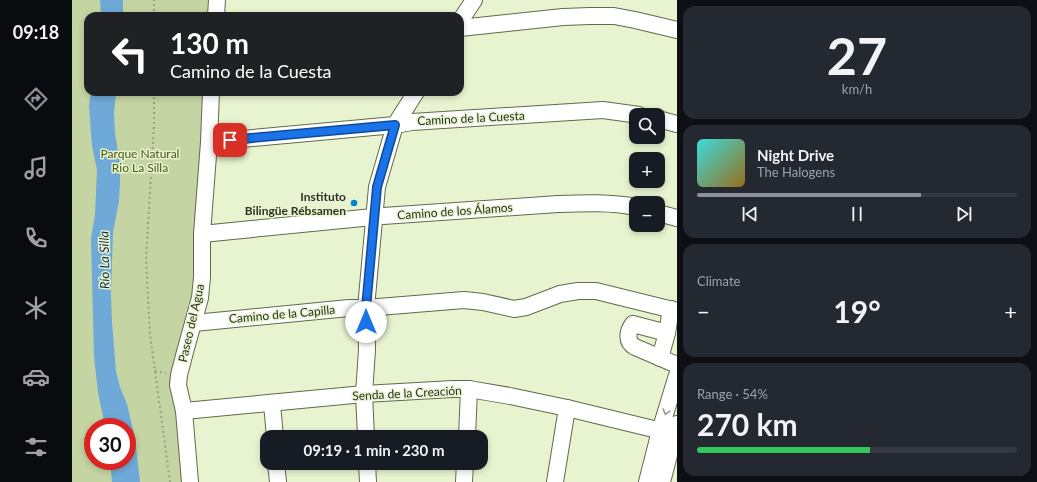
<!DOCTYPE html>
<html lang="en">
<head>
<meta charset="utf-8">
<style>
  body { margin:0; font-family:Lato,sans-serif; background:#242831; color:#f1f3f6; height:100vh; display:flex; flex-direction:column; font-size:15px; white-space:nowrap }
  * { box-sizing:border-box; margin:0 }
  p { font-size:13px; color:#9ea1a6 }
  .icon { flex:none; width:22px; height:22px; fill:none; stroke:currentColor; stroke-width:2; stroke-linecap:round; stroke-linejoin:round }
  .map { position:relative; flex:1; overflow:hidden }
  .sheet { display:flex; flex-direction:column; gap:6px; padding:6px; background:#0d0f14; width:360px }
  .sheet>* { flex:none }
  .banner { position:absolute; left:12px; top:12px; width:380px; height:84px; border-radius:12px; box-shadow:0 2px 6px #0003; background:#202124; color:#fff; overflow:hidden }
  .tools { position:absolute; left:557px; top:108px; display:grid; gap:8px }
  .tools a { display:grid; place-items:center; width:36px; height:36px; border-radius:8px; background:#171b24; box-shadow:0 2px 6px #0003; font-size:20px }
  .speed { position:absolute; left:12px; top:418px; display:flex; gap:8px; font-size:20px; font-weight:700; text-align:center }
  .speed>* { display:grid; place-content:center; width:52px; height:52px; border-radius:50%; background:#171b24; box-shadow:0 2px 6px #0003; line-height:1 }
  .speed .limit { border:6px solid #d22; background:#fff; color:#111 }
  .pin { position:absolute; display:grid; place-items:center; width:34px; height:34px; color:#fff; margin:-17px; border-radius:8px; box-shadow:0 2px 6px #0006 }
  .me { position:absolute; width:44px; margin:-22px; rotate:0deg; stroke-linejoin:round; filter:drop-shadow(0 0 3px #0008) }
  .turn { display:flex; align-items:center; gap:14px; height:84px; padding:0 20px; font-size:18px }
  .turn .icon { width:52px; height:52px; stroke-width:2.5 }
  .turn b { display:block; font-size:28px; line-height:34px }
  .big { font-size:30px; font-weight:700; line-height:1.1 }
  .sheet .tile { flex:1; display:flex; flex-direction:column; justify-content:center; gap:6px; min-width:0; padding:0 14px; border-radius:12px; background:#242831 }
  .sheet .dial { align-items:center; gap:0 }
  .dial b { font-size:52px; line-height:1 }
  .song { display:flex; align-items:center; gap:12px }
  .cover { width:48px; height:48px; border-radius:6px; background:linear-gradient(135deg,hsl(180 70% 55%),hsl(40 70% 35%)) }
  .played { height:4px; border-radius:2px; background:linear-gradient(90deg,#8c9099 70%,#363941 70%) }
  .keys { display:flex; justify-content:space-around; direction:ltr }
  .heat { display:flex; justify-content:space-between; align-items:center; font-size:22px; direction:ltr }
  .charge { height:6px; border-radius:3px; background:linear-gradient(90deg,#34c759 54%,#363941 0) }
  .trip { position:absolute; left:188px; top:430px; width:228px; height:40px; border-radius:12px; background:#171b24; box-shadow:0 2px 6px #0003; font-weight:700; line-height:40px; text-align:center }
  main { display:flex; flex:1; min-height:0 }
  .tabs { display:flex; flex-direction:column; width:72px; justify-content:space-around; align-items:center; background:#090b0e; color:#9ea1a6 }
  .tabs .icon { width:28px; height:28px }
  .tabs .active { color:#8c9099 }
  .tabs b { font-size:18px; color:#f1f3f6 }
  .map>svg:first-child { display:block }
  .green { fill:#c5d4a3; fill-rule:evenodd }
  .water { fill:#6ea9d7 }
  .lines { fill:none; stroke-linecap:round; stroke-linejoin:round }
  .minor-casing { stroke:#616a4b; stroke-width:18 }
  .path { stroke:#979f85; stroke-width:2; stroke-dasharray:2 3; stroke-linecap:butt }
  .minor { stroke:#fff; stroke-width:16 }
  .oneway { stroke:#969992 }
  .route-casing { stroke:#114b97; stroke-width:10 }
  .route { stroke:#1a73e8; stroke-width:7 }
  .poi-dot { fill:#0086cd; stroke:#e8f4d0; stroke-width:1.5 }
  .labels { text-anchor:middle; dominant-baseline:central; stroke-width:3; stroke-linejoin:round; paint-order:stroke }
  .street-label { font-size:12px; fill:#2e3325; stroke:#e8f4d0 }
  .park-label { font-size:12px; fill:#49590f; stroke:#e8f4d0 }
  .poi-label { font-size:12px; font-weight:bold; fill:#2e3325; stroke:#e8f4d0; text-anchor:end }
  .water-label { font-size:13px; font-style:italic; fill:#122c40; stroke:#e8f4d0 }
</style>
</head>
<body>
<main>
<nav class="tabs">
<b>09:18</b>
<svg class="icon active" aria-label="directions" viewBox="0 0 24 24"><path d="M12 3l9 9-9 9-9-9zM9 14v-3h6M13 9l2 2-2 2"/></svg>
<svg class="icon" aria-label="music" viewBox="0 0 24 24"><path d="M9 18V5l10-2v13"/><circle cx="6" cy="18" r="3"/><circle cx="16" cy="16" r="3"/></svg>
<svg class="icon" aria-label="phone" viewBox="0 0 24 24"><path d="M5 4h4l2 5-3 2q2 4 5 5l2-3 5 2v4C11 20 4 13 5 4z"/></svg>
<svg class="icon" aria-label="climate" viewBox="0 0 24 24"><path d="M12 3v18M4 7l16 10M4 17L20 7"/></svg>
<svg class="icon" aria-label="car" viewBox="0 0 24 24"><path d="M5 17H2v-5l4-1 3-4h7l3 4 3 1v5h-3M9 17h6M6 11h13"/><circle cx="7" cy="17" r="2"/><circle cx="17" cy="17" r="2"/></svg>
<svg class="icon" aria-label="filters" viewBox="0 0 24 24"><path d="M4 7h16M4 17h16"/><circle cx="9" cy="7" r="2"/><circle cx="15" cy="17" r="2"/></svg>
</nav>
<div class="map">
<svg width="605" height="482" viewBox="0 0 605 482">
  <rect width="100%" height="100%" fill="#e8f4d0"/>
  <path class="green" d="M0 0H146L145 16H16V92H138L129 281 111 353 117 482H0ZM21 427H55V461H21Z"/>
  <g class="water">
    <path d="M28 0H51V16H29Z"/>
    <path d="M19 92H44L42 114 43 133 48 164V184L47 201 41 232 39 295 40 322 44 371 48 387 55 404 63 438 68 482H40L38 461H55V427H33L26 392 22 357 19 238 23 215 25 170 20 146 17 106Z"/>
  </g>
  <g class="lines">
    <defs>
      <g id="minor">
        <path d="M144 16 145 0"/>
        <path d="M388 21 402 0"/>
        <path d="M388 28 491 17 518 16H542L563 20 605 30"/>
        <path d="M586 119 605 124"/>
        <path d="M137 142 323 125 340 122 531 110 567 115"/>
        <path d="M586 213 605 218"/>
        <path d="M130 234 311 216 486 204C512 203 539 202 564 207"/>
        <path d="M122 323 277 308H294L392 300 411 302 442 309 454 307 488 294 506 291H524L605 311"/>
        <path d="M595 333 561 324C555 332 554 342 563 347L605 365"/>
        <path d="M588 358 595 333 599 309"/>
        <path d="M200 404 203 437"/>
        <path d="M112 411 292 394 381 389H397L438 396 495 408 602 434"/>
        <path d="M294 437 292 394 295 350 294 308 305 187 323 125 344 92"/>
        <path d="M395 437 397 389"/>
        <path d="M204 463 206 482"/>
        <path d="M295 463 296 482"/>
        <path d="M118 482 112 411 106 385 107 375 113 352 128 298 130 277V234L137 142 139 92"/>
        <path d="M392 482 393 463"/>
        <path d="M483 482 495 408"/>
        <path d="M575 482 588 431 605 375"/>
        <path d="M590 482 605 424"/>
      </g>
    </defs>
    <use href="#minor" class="minor-casing"/>
    <g class="path">
      <path d="M82 16V0"/>
      <path d="M82 92V124L74 259 78 334 98 482"/>
      <path d="M83 371 94 373"/>
    </g>
    <use href="#minor" class="minor"/>
  </g>
  <defs><path id="oneway-chevron" d="M-2-3.5L2.5 0L-2 3.5" fill="none" stroke-width="1.6" stroke-linecap="round" stroke-linejoin="round"/></defs>
  <use class="oneway" href="#oneway-chevron" transform="translate(594 412) rotate(106)"/>
  <g class="lines">
    <defs>
      <path id="route" d="M158 140 323 125 305 187 294 308V322"/>
    </defs>
    <use href="#route" class="route-casing"/>
    <use href="#route" class="route"/>
  </g>
  <circle class="poi-dot" cx="282" cy="203" r="4"/>
  <g class="labels">
    <g class="street-label">
      <text transform="translate(399 118) rotate(-3)">Camino de la Cuesta</text>
      <text transform="translate(383 211) rotate(-4)">Camino de los Álamos</text>
      <text transform="translate(210 314) rotate(-5)">Camino de la Capilla</text>
      <text transform="translate(119 323) rotate(-77)">Paseo del Agua</text>
      <text transform="translate(335 393) rotate(-3)">Senda de la Creación</text>
    </g>
    <g class="park-label">
      <text x="68" y="153">Parque Natural<tspan x="68" dy="14">Rio La Silla</tspan></text>
    </g>
    <g class="poi-label">
      <text x="274" y="196">Instituto<tspan x="274" dy="14">Bilingüe Rébsamen</tspan></text>
    </g>
    <g class="water-label">
      <text transform="translate(32 260) rotate(-91)">Río La Silla</text>
    </g>
  </g>
</svg>
<div class="tools">
<a><svg class="icon" aria-label="search" viewBox="0 0 24 24"><circle cx="10" cy="10" r="6"/><path d="M15 15l6 6"/></svg></a>
<a>+</a>
<a>−</a>
</div>
<div class="speed"><div class="limit">30</div></div>
<div class="pin" style="left:158px;top:140px;background:#d93025"><svg class="icon" aria-label="arrive" viewBox="0 0 24 24"><path d="M6 21V4h12l-3 4 3 4H6"/></svg></div>
<svg class="me" style="left:294px;top:322px" viewBox="-20 -20 40 40"><circle r="19" fill="#fff"/><path d="M0-13L10 11 0 6-10 11z" fill="#1a73e8"/></svg>
<div class="trip">09:19 · 1 min · 230 m</div>
<div class="banner">
<div class="turn"><svg class="icon" aria-label="left" viewBox="0 0 24 24"><path d="M17 20v-9H6M10 6l-5 5 5 5"/></svg><div><b>130 m</b>Camino de la Cuesta</div></div>
</div>
</div>
<section class="sheet">
<div class="tile dial"><b>27</b><p>km/h</p></div>
<div class="tile">
<div class="song"><i class="cover"></i><div><b>Night Drive</b><p>The Halogens</p></div></div>
<div class="played"></div>
<div class="keys"><svg class="icon" aria-label="previous" viewBox="0 0 24 24"><path d="M18 5L8 12l10 7zM5 5v14"/></svg><svg class="icon" aria-label="pause" viewBox="0 0 24 24"><path d="M8 5v14M16 5v14"/></svg><svg class="icon" aria-label="next" viewBox="0 0 24 24"><path d="M6 5l10 7-10 7zM19 5v14"/></svg></div>
</div>
<div class="tile"><p>Climate</p>
<div class="heat"><a>−</a><b class="big">19°</b><a>+</a></div>
</div>
<div class="tile"><p>Range · 54%</p><b class="big">270 km</b><div class="charge"></div></div>
</section>
</main>
</body>
</html>
